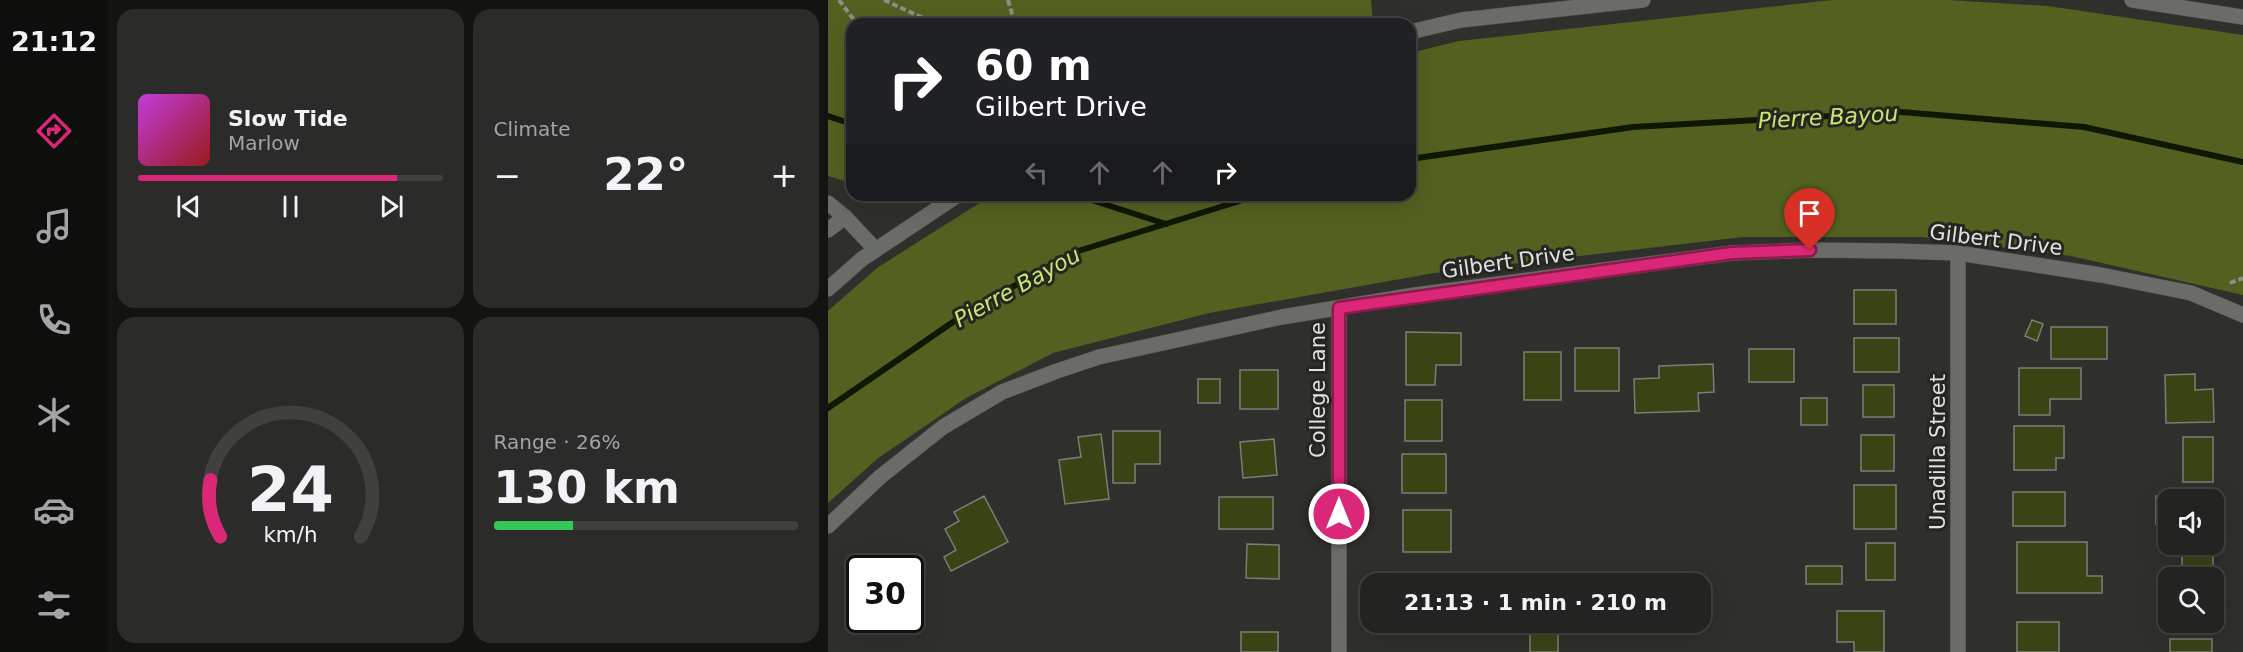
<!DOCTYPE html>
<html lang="en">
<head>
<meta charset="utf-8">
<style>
  body { margin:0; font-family:"DejaVu Sans",sans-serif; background:#2b2c2a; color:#f1f3f6; height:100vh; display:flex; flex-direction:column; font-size:22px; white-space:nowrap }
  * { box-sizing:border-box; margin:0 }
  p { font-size:20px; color:#a3a4a5 }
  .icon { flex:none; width:33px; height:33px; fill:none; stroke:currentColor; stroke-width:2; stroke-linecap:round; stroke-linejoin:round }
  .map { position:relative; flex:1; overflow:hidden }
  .panel { display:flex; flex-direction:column; gap:9px; padding:9px; background:#131412; width:720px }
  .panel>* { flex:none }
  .banner { position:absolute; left:18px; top:18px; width:570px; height:183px; border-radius:18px; box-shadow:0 6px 24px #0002,0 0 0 2px #40413f; background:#202124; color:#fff; overflow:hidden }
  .fabs { position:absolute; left:1330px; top:489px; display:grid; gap:12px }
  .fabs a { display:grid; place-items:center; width:66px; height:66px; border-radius:12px; background:#232421; box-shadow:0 6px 24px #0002,0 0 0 2px #40413f; font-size:30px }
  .speed { position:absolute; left:18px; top:555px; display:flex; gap:12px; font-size:30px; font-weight:700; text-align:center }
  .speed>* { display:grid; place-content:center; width:78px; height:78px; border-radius:50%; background:#232421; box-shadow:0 6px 24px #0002,0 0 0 2px #40413f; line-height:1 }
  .speed .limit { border:3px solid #111; border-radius:9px; background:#fff; color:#111 }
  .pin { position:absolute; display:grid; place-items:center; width:51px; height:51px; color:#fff; margin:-62px -26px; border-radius:50% 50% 50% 0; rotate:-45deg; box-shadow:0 0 6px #0007 }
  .pin .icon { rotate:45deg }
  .me { position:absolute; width:66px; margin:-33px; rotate:0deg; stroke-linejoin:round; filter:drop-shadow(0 0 4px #0008) }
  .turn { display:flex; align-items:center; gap:21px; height:126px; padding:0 30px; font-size:27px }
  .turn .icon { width:78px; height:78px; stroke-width:2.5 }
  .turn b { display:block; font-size:42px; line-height:51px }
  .lanes { display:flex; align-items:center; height:57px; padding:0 30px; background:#0003; justify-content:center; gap:30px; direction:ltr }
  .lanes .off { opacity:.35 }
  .big { font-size:45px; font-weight:700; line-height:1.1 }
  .panel .tile { flex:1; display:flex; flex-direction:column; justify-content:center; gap:9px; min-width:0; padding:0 21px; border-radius:18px; background:#2b2c2a }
  .panel .dial { align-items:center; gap:0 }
  .dial svg { height:156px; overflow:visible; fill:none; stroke:#40413f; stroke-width:7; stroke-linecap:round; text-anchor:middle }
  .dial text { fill:#f1f3f6; stroke:none }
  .song { display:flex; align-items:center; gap:18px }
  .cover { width:72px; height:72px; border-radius:9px; background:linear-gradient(135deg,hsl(290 70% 55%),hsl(0 70% 35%)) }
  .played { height:6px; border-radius:3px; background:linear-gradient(90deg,#db2777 85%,#40413f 85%) }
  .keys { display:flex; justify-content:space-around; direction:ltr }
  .heat { display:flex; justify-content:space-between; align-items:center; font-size:33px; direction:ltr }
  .charge { height:9px; border-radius:4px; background:linear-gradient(90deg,#34c759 26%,#40413f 0) }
  .panel .tiles { flex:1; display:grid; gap:9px; grid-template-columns:repeat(2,1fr) }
  .trip { position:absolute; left:532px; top:573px; width:351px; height:60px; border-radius:18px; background:#232421; box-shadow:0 6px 24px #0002,0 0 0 2px #40413f; font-weight:700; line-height:60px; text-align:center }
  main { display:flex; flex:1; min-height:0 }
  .tabs { display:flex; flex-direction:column; width:108px; justify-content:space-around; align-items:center; background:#0e0e0d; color:#a3a4a5 }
  .tabs .icon { width:42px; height:42px }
  .tabs .selected { color:#db2777 }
  .tabs b { font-size:27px; color:#f1f3f6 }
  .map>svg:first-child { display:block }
  .green { fill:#526120 }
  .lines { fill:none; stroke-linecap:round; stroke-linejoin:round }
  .stream { stroke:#101600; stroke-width:6 }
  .building { fill:#394414; stroke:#7b7d78; stroke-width:1.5 }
  .minor-casing { stroke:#4c4d49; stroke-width:16 }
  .path { stroke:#8d8e8a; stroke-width:4; stroke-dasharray:6 3; stroke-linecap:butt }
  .minor { stroke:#6a6c67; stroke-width:15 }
  .route-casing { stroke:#8e194d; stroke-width:15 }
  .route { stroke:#db2777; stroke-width:10 }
  .labels { text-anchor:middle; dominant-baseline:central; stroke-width:6; stroke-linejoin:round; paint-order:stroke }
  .street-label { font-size:21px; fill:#e2e3e0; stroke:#252622 }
  .water-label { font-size:22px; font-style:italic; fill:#c9e76f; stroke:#252622 }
</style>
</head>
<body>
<main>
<nav class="tabs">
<b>21:12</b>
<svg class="icon selected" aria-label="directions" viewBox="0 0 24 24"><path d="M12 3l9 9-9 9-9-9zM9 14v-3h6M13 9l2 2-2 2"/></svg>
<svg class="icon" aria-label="music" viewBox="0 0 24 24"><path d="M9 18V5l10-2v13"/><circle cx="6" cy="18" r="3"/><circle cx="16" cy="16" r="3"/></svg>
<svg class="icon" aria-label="phone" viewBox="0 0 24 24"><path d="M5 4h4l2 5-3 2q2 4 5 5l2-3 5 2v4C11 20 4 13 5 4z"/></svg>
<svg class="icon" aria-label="climate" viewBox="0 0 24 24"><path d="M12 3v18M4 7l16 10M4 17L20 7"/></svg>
<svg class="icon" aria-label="car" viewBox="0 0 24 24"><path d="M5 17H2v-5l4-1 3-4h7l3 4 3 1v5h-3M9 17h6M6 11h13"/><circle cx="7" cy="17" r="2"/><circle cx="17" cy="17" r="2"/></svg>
<svg class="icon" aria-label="filters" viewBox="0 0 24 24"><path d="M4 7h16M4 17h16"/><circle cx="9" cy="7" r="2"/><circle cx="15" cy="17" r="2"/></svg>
</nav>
<section class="panel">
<div class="tiles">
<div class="tile">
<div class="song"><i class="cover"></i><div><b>Slow Tide</b><p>Marlow</p></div></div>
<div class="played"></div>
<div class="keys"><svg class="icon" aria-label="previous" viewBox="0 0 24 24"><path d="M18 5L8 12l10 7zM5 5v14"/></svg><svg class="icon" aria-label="pause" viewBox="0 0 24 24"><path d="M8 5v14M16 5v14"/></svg><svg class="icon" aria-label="next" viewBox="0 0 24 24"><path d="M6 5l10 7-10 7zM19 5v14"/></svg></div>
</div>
<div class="tile"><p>Climate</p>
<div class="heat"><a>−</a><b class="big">22°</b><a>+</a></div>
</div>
<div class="tile dial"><svg viewBox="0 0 100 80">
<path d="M14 69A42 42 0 1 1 86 69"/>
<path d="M14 69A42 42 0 0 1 9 40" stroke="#db2777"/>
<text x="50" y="56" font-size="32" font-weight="700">24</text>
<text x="50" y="72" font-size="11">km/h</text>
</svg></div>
<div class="tile"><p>Range · 26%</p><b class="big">130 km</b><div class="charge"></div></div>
</div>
</section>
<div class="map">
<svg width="1415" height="652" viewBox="0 0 1415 652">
  <rect width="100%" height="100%" fill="#2f302c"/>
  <g class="green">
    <path d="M0 0H543L545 22 24 24V183L0 176Z"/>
    <path d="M1004 0H1121L1220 6 1415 35V295L1243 256 1094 237H915L606 273 381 313 225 353 138 398 49 459 0 503V311L49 268 164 195H582V53L631 41Z"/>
  </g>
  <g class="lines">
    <g class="stream">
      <path d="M0 116 24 124"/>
      <path d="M582 159 805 127 1073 112 1256 127 1415 162"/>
      <path d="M248 195 338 224"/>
      <path d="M0 408 141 311 247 252 431 195"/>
    </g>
  </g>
  <g class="building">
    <rect x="1026" y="290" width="42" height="34"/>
    <path d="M1204 320 1215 324 1209 341 1197 336Z"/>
    <rect x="1223" y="327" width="56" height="32"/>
    <path d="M578 332 633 333V365H608L607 385H578Z"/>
    <rect x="1026" y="338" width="45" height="34"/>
    <rect x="747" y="348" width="44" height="43"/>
    <rect x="921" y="349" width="45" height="33"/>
    <rect x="696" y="352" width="37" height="48"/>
    <path d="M885 364 886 392 870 393 871 411 807 413 806 379 831 378V366Z"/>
    <path d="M1191 368H1253V399H1222V415H1191Z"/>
    <rect x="412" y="370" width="38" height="39"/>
    <path d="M1367 374V390L1385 389 1386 422 1338 423 1337 375Z"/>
    <rect x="370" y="379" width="22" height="24"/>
    <rect x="1035" y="385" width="31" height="32"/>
    <rect x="973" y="398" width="26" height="27"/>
    <rect x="577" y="400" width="37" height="41"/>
    <path d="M1186 426H1236V458H1228V470H1186Z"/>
    <path d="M285 431H332V464H307V483H285Z"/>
    <path d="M273 434 281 499 237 504 231 460 253 457 250 437Z"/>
    <rect x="1033" y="435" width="33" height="36"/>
    <rect x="1355" y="437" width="30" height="45"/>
    <path d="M446 439 449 475 415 478 412 442Z"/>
    <rect x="574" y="454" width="44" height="39"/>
    <rect x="1026" y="485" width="42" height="44"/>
    <rect x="1185" y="492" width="52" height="34"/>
    <path d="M156 496 180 542 123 571 116 557 128 550 117 529 131 521 126 512Z"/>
    <path d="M1328 496H1389V541H1386V500H1341V524H1328Z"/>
    <rect x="391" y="497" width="54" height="32"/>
    <rect x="575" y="510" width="48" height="42"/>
    <path d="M1189 542H1259V576H1274V593H1189Z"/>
    <rect x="1038" y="543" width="29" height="37"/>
    <path d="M419 544 451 545V579L418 578Z"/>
    <rect x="1354" y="556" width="31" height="22"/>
    <rect x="978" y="566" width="36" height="18"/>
    <path d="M1009 611H1056V652H1026V642H1009Z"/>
    <rect x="1189" y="622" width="42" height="30"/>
    <rect x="413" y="632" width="37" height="20"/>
    <rect x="702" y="632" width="28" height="20"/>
    <rect x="1342" y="639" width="42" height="13"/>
  </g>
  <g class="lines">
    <defs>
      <g id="minor">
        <path d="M1304 0 1415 17"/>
        <path d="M582 32 633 20 815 0"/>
        <path d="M0 203 17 217"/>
        <path d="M0 230 17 217 47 249"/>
        <path d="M0 289 34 259 130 195"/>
        <path d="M0 526 52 477 115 427 174 392 229 371 271 357 454 317 587 295 904 253 982 250 1068 251 1130 253 1273 275 1363 293 1415 315"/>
        <path d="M511 652V308"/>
        <path d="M1130 652V253"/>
      </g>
    </defs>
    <use href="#minor" class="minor-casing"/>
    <g class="path">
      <path d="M11 0 29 24"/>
      <path d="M56 0 108 24"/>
      <path d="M180 0 187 24"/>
      <path d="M1402 283 1415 278"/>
    </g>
    <use href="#minor" class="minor"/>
  </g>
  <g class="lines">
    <defs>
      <path id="route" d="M511 514V308L904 253 982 250"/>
    </defs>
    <use href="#route" class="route-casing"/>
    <use href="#route" class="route"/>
  </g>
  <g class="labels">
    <g class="street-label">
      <text transform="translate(1168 240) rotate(7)">Gilbert Drive</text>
      <text transform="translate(680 262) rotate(-8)">Gilbert Drive</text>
      <text transform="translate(490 390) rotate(-90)">College Lane</text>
      <text transform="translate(1110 452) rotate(-90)">Unadilla Street</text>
    </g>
    <g class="water-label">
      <text transform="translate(1000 117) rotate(-3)">Pierre Bayou</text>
      <text transform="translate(189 287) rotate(-29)">Pierre Bayou</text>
    </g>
  </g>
</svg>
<div class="fabs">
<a><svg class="icon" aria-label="sound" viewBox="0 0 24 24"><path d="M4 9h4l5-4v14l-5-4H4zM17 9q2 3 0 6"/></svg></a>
<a><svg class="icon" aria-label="search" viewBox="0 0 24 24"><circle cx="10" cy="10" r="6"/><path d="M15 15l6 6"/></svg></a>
</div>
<div class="speed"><div class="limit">30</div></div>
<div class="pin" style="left:982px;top:250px;background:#d93025"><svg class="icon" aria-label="arrive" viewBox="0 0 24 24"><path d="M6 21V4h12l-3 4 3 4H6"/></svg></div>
<svg class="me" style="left:511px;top:514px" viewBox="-20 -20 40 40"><circle r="17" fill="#db2777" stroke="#fff" stroke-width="3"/><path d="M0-11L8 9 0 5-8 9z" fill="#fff"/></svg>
<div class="trip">21:13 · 1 min · 210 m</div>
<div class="banner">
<div class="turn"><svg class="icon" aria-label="right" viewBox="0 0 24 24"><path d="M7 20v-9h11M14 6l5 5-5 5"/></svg><div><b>60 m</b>Gilbert Drive</div></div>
<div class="lanes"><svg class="icon off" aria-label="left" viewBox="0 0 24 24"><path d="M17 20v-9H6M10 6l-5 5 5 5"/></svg><svg class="icon off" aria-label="ahead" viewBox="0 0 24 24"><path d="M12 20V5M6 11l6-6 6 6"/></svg><svg class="icon off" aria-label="ahead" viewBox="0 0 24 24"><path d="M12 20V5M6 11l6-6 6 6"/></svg><svg class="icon" aria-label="right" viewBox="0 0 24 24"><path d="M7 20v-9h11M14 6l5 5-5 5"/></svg></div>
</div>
</div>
</main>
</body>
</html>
